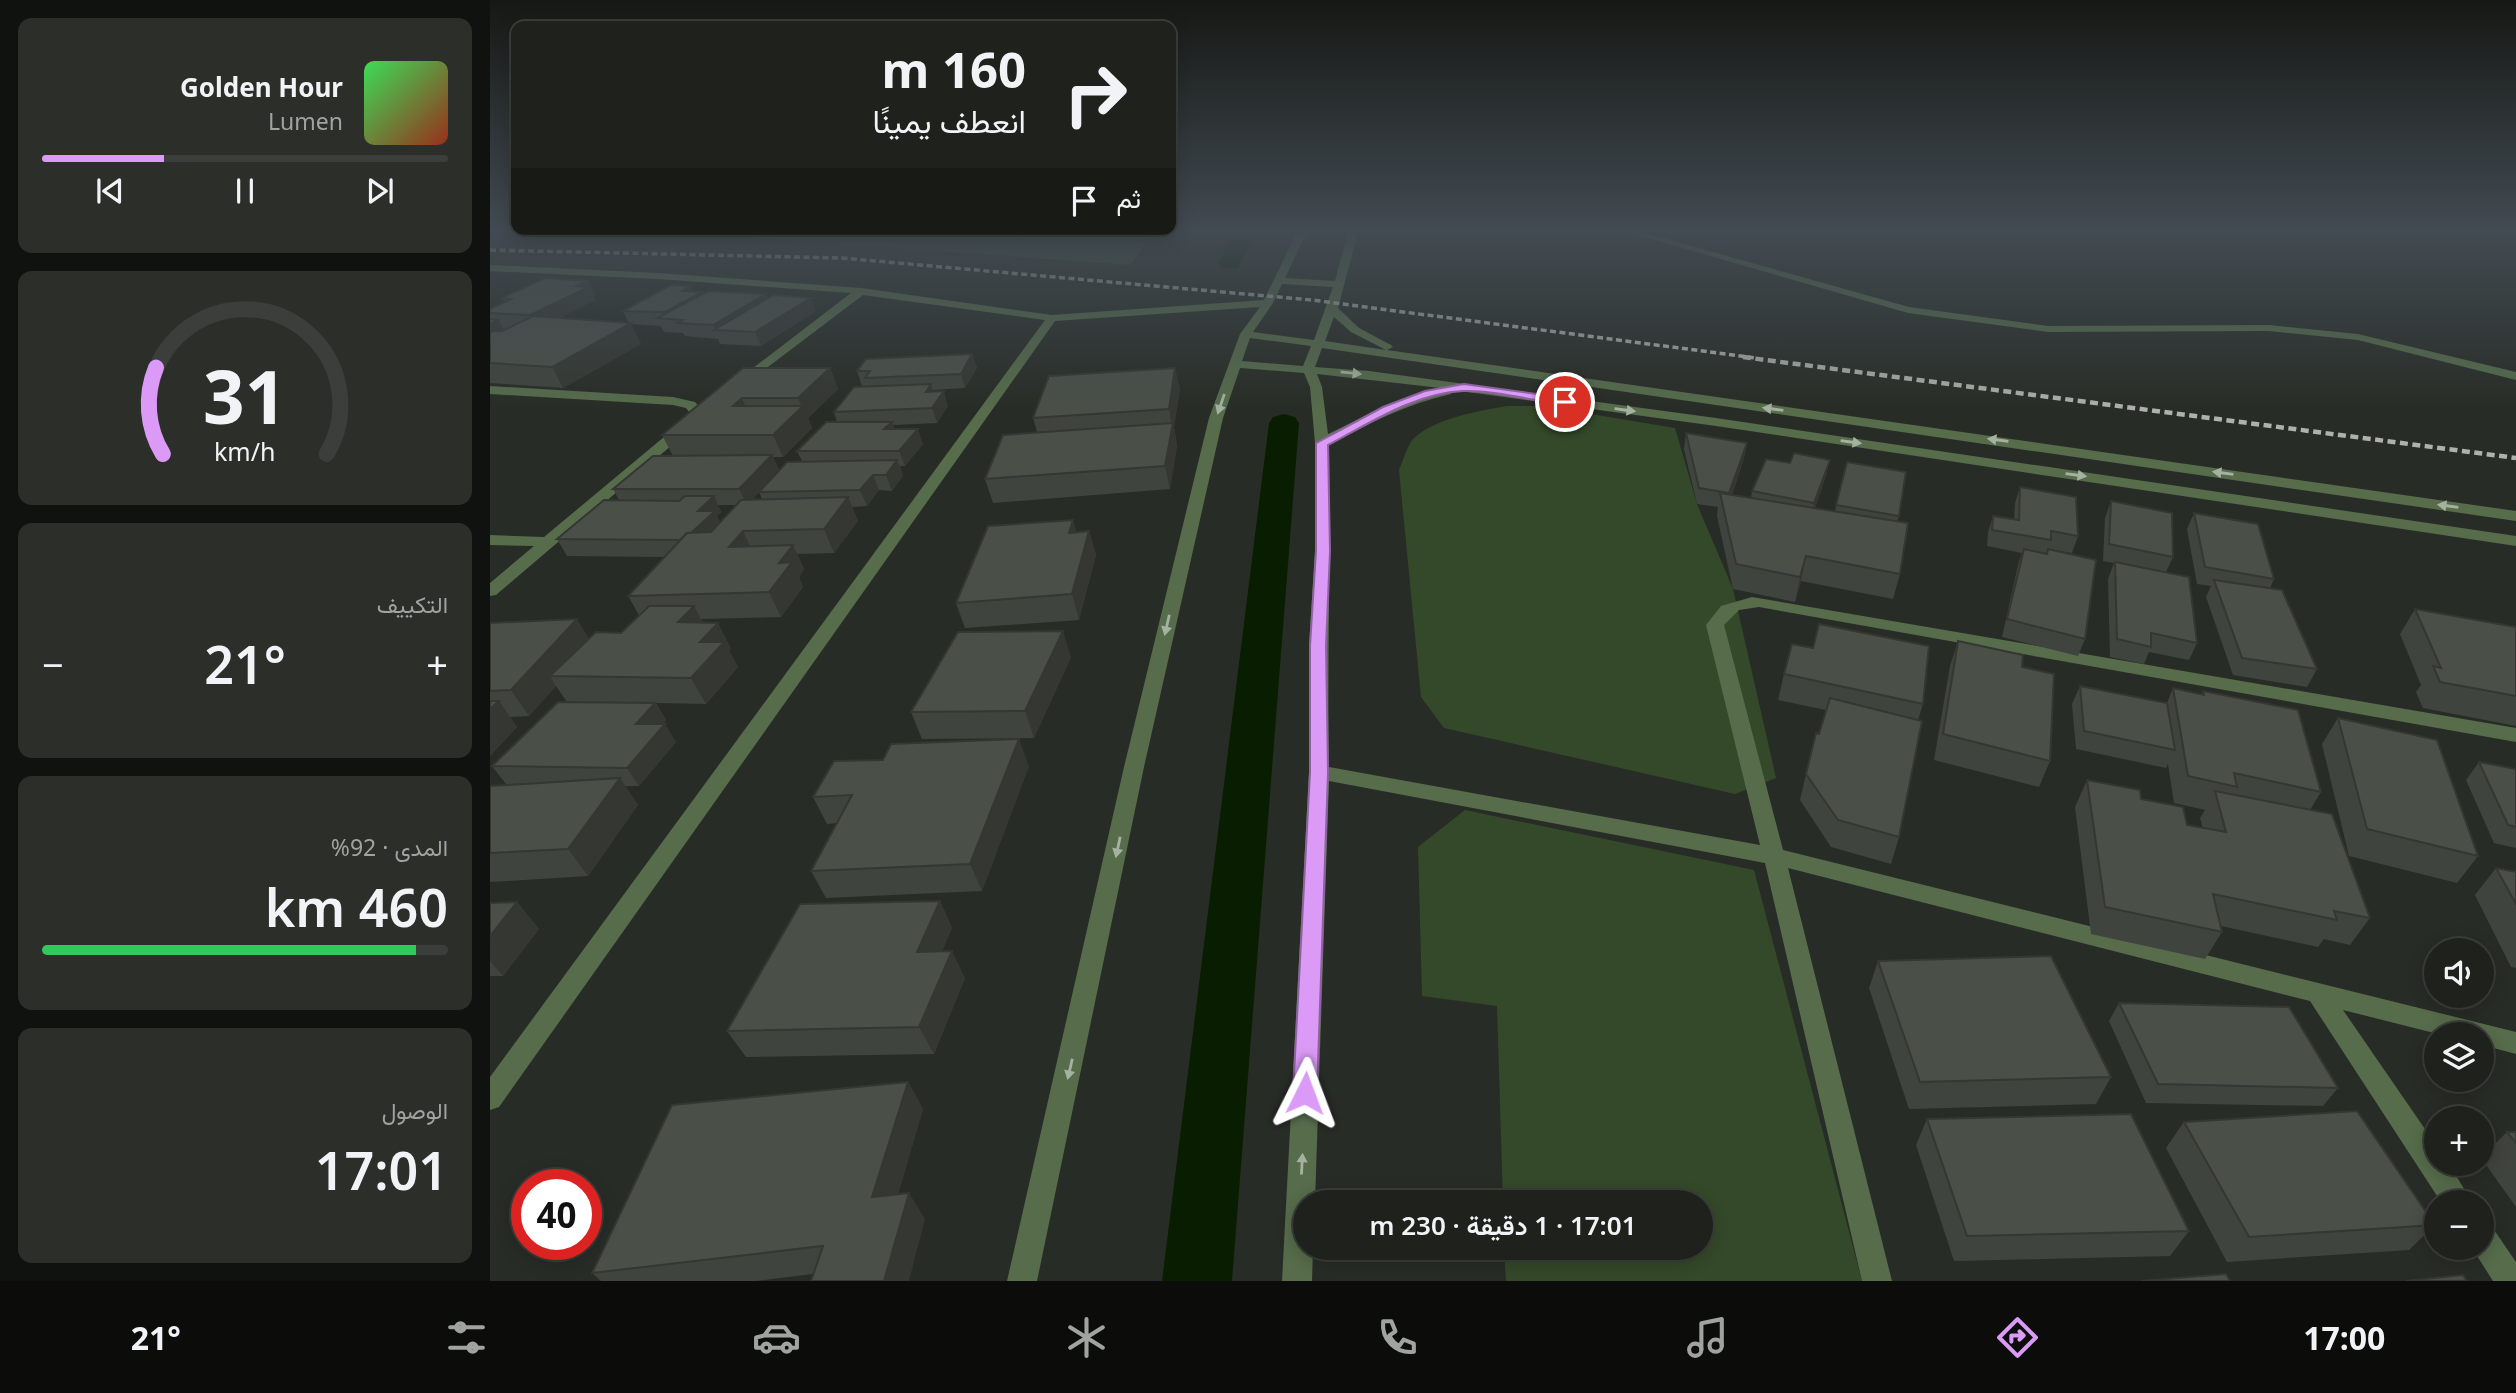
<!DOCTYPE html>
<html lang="ar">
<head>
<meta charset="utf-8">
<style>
  body { margin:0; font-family:"Noto Sans",Vazirmatn,sans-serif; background:#2b2e29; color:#f1f3f6; direction:rtl; height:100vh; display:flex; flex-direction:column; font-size:26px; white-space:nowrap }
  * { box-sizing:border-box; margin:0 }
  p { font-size:23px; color:#a1a3a3 }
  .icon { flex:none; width:38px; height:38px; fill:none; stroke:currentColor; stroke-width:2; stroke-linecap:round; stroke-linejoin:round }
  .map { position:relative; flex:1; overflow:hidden; direction:ltr }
  .panel { display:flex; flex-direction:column; gap:18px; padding:18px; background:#10120f; width:490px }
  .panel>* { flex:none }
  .hud { position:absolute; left:21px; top:21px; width:665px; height:214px; border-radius:14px; box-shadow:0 4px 18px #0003,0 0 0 2px #3c3e3b; direction:rtl; background:#1e211c; color:#f1f3f6; overflow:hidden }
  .buttons { position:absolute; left:1934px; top:938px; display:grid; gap:14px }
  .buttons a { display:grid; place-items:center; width:70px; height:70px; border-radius:50%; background:#1e211c; box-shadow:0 4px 18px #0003,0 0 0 2px #3c3e3b; font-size:35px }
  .speed { position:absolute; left:21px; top:1169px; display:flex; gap:14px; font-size:35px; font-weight:700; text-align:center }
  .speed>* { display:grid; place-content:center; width:91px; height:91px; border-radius:50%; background:#1e211c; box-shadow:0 4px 18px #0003,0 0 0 2px #3c3e3b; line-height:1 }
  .speed .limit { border:10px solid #d22; background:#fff; color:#111 }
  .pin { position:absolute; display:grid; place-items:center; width:60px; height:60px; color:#fff; margin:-30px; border:4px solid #fff; border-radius:50%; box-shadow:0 2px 7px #0007 }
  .me { position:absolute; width:77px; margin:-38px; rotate:3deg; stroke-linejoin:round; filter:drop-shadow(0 0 5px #0008) }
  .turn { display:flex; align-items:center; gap:24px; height:147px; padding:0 35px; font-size:32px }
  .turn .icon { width:91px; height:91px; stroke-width:2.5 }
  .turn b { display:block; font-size:49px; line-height:60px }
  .then { display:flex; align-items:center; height:66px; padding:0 35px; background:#0003; gap:14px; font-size:26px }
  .big { font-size:52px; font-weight:600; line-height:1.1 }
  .panel .tile { flex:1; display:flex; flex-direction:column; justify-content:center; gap:10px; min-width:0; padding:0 24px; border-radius:14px; background:#2b2e29 }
  .panel .dial { align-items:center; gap:0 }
  .dial svg { height:182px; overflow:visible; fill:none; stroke:#3c3e3b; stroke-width:7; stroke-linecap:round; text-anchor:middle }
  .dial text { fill:#f1f3f6; stroke:none }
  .song { display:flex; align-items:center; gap:21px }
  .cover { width:84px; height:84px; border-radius:10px; background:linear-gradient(135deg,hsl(130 70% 55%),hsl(10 70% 35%)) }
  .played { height:7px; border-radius:4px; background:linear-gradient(90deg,#da9af6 30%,#3c3e3b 30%) }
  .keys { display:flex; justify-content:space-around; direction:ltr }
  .heat { display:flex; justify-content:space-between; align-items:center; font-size:38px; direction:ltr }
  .charge { height:10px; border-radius:5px; background:linear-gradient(90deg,#34c759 92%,#3c3e3b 0) }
  .trip { position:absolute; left:803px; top:1190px; width:420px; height:70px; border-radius:35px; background:#1e211c; box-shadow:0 4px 18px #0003,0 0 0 2px #3c3e3b; font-weight:600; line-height:70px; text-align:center; direction:rtl }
  .tabs { display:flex; height:112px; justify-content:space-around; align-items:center; background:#0c0d0b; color:#a1a3a3 }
  .tabs .icon { width:49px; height:49px }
  .tabs .current { color:#da9af6 }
  .tabs b { font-size:32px; color:#f1f3f6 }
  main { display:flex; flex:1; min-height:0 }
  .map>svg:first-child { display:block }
  .green { fill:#344929 }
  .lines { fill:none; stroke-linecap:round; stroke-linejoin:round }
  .canal { fill:#091e00; fill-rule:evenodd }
  .minor { fill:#566c4b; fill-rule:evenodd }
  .rail-far1 { stroke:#aeb1ad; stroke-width:3.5; stroke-dasharray:6 3.5; stroke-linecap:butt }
  .rail { stroke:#aeb1ad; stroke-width:4.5; stroke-dasharray:8 4.5; stroke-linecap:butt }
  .wall { fill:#40443e; fill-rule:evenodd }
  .shaded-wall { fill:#343732 }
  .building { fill:#4a4f48; stroke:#343732; stroke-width:2 }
  .oneway { fill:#a6b2a1 }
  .route { fill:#da9af6; stroke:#8e64a0; stroke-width:2 }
</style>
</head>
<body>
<main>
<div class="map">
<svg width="2026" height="1281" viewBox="0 0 2026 1281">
  <rect width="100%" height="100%" fill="#282c26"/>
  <g class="green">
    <path d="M61 232H664L640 265 213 234Z"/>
    <path d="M1018 406H1053L1185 428 1207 504 1243 589 1286 778 1245 794 954 728 931 697 909 470C913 461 917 446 923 439 943 419 991 410 1018 406Z"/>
    <path d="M975 810 1264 870 1372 1281H1016L1014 1248H1211V1202H1013L1007 1006 932 996 928 847Z"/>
  </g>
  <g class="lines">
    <g class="canal">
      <path d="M745 232H767L748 268H732L728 263Z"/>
      <path d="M794 414 805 417 809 423 742 1281H672L779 423 783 417Z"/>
    </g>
    <g class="minor">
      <path d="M807 232H817L795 278 845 281 858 232H868L848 308 869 328 901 345 903 347 897 350 2026 511V521L832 348 825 367 879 371 1226 418 2026 536V546L1226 426 963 390 961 394C917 404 879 423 839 445 841 552 837 659 839 767L1270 845 1216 625 1231 606 1262 597 2026 728V742L1269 607 1249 610 1234 625 1293 850 2026 1032V1054L1992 1045V1034H1948L1853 1010 1946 1145V1164H1959L1982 1202H1951L1820 1001 1298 868 1402 1281H1372L1275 863 839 781 825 1202H816V1248H823L822 1281H792L819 772V646L825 550V443L820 387 814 373 750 368 733 418 654 767 547 1281H517L634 767 719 418 750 334 770 307 565 321 9 1107 0 1110V1077L555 320 373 295 254 385 250 384V378L361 293 168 279 0 271V265L168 273 371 288 562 315 774 300ZM792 284 843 287 824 340 763 332 783 303ZM844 317 861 332 896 350 835 341ZM760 338 821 346 813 366 752 361ZM827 374 951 388 904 402 838 434 832 387Z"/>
      <path d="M1137 232H1152L1419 307 1558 326 1779 325 1868 334 2026 372V380L1868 340 1779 331 1558 332 1418 313Z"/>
      <path d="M0 386 183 397 205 402 214 412 209 422 6 595 0 596V583L44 546 0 545V535L54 537 198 417 200 413 196 408 183 405 0 394Z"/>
      <path d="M1992 1222 2002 1227 2026 1262V1281H2003L1982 1248H1992Z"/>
    </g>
    <path class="rail-far1" d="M0 250 352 258 822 300 1266 358"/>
    <path class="rail" d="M1253 357 2026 458"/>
  </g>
  <g class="wall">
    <path d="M98 281 105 294 103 295 105 300 69 318 139 323 133 311 200 286 202 291 213 294 277 298 326 311 271 346 230 344 228 339 195 336 193 333 174 332 171 326 141 324 151 344 73 388 0 383V309L14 302 12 298Z"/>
    <path d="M482 354 487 368 475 388 442 390 458 406 447 423 403 425 404 429 433 444 415 466H410L413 476 402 491 389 490 377 506 362 507 368 521 344 553 307 554 314 569 309 577 313 587 291 617 211 619 213 622 241 648 239 651 248 667 216 704 166 703 176 720 173 724 186 742 149 786H135L148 805 98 876 0 882V786L24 784H16L2 766 77 702 66 686 39 716 20 717 27 727 0 756V623L99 639 131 633 149 615 138 596 175 557 77 556 67 539 129 500 123 489 183 456 172 435 253 368H340L348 389 318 418 322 428 293 457H283L289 470 312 461 307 451 347 422 344 412 378 387 377 386H372L367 371ZM269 492 272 499 262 500ZM228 505H246L230 522 227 516 231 512Z"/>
    <path d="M690 389 684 427 687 446 680 489 503 503 495 479 547 432 543 418Z"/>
    <path d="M1196 433 1257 443 1254 458 1242 495 1261 498 1262 491 1300 463 1340 460 1336 475 1325 508 1345 511 1357 462 1409 516 1407 521 1410 574 1403 599 1311 581 1305 602 1243 589 1227 516 1228 507 1207 504 1194 449Z"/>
    <path d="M1530 487 1588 536 1582 553 1558 549 1595 639 1588 656 1512 637 1528 565 1532 553 1497 546 1498 532 1503 516 1524 520 1525 503Z"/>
    <path d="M1621 501 1683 557 1676 572 1707 643 1699 660 1659 652 1654 664 1620 657 1618 579 1624 563 1613 561 1615 518Z"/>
    <path d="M1704 513 1784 579 1780 588 1827 669 1817 687 1743 675 1716 597 1721 586 1707 584 1697 529Z"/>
    <path d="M583 520 586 532 599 531 606 555 589 620 475 628 466 603Z"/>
    <path d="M1925 609 2026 627V726L1933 708 1926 692 1931 685 1910 634Z"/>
    <path d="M1468 641 1532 667 1560 761 1549 787 1444 760 1460 666Z"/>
    <path d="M581 657 544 738 432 739 421 712Z"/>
    <path d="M1294 674 1433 704 1428 720 1409 837 1401 864 1341 847 1310 800 1316 774 1336 710 1288 700Z"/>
    <path d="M1590 686 1677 703 1683 688 1712 694 1713 691 1831 792 1820 810 1880 918 1860 945 1834 939 1828 947 1731 926 1732 932 1715 959 1601 934 1585 807 1597 780 1651 799 1697 825 1713 828 1710 818 1715 810 1684 803 1678 764 1676 768 1586 749 1582 704Z"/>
    <path d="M1848 718 1988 856 1967 883 1859 856 1832 744Z"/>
    <path d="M1989 762 2026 769V848L2004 843 1976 780Z"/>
    <path d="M539 766 492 891 336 898 321 871 347 823 337 824 323 797Z"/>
    <path d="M2006 868 2026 872V968L2021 967 1985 895Z"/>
    <path d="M450 901 462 928 452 951 475 978 444 1054 256 1057 237 1031Z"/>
    <path d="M27 902 49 929 13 976H0V903Z"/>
    <path d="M1388 961 1621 1077 1606 1104 1419 1109 1379 988Z"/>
    <path d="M1629 1003 1848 1088 1833 1106 1656 1103 1619 1021Z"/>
    <path d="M418 1082 433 1109 408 1194 435 1219 323 1274 266 1281H111L102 1273Z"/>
    <path d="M1437 1119 1699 1231 1680 1256 1464 1261 1426 1145Z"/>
    <path d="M1694 1122 1945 1225 1919 1250 1737 1262 1676 1148Z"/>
    <path d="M2017 1132H2026V1207L1992 1159V1157Z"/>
  </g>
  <g class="shaded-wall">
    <path d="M98 281 105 294 103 295 105 300 48 329 40 315 87 286Z"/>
    <path d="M200 286 204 296 212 292 218 305 177 319 175 312 192 291Z"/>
    <path d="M276 294 281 307 225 330 223 325Z"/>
    <path d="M321 298 326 311 271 346 265 332Z"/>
    <path d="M8 320 20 340 0 350V324Z"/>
    <path d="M141 323 151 344 73 388 62 367Z"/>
    <path d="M482 354 487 368 475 388 471 374Z"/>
    <path d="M340 368 348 389 318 418 322 428 293 457 283 435 312 407 308 398Z"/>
    <path d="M685 368 690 389 684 427 687 446 680 489 675 466 682 427 679 409Z"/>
    <path d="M441 384 445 399 436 392Z"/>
    <path d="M454 391 458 406 447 423 442 408Z"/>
    <path d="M252 398 261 420 243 406Z"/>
    <path d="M402 422 407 437 394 429Z"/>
    <path d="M428 429 433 444 415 466 409 451Z"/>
    <path d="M1257 443 1254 458 1237 509 1239 493Z"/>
    <path d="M282 455 289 471 257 505 249 489Z"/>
    <path d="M407 460 413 476 402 491 396 475Z"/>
    <path d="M1340 460 1336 475 1321 520 1324 503Z"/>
    <path d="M383 475 389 490 377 506 370 490Z"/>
    <path d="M224 496 231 512 227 516 233 527 202 557 193 541 208 511Z"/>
    <path d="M358 497 368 521 344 553 334 529Z"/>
    <path d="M583 520 590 544 579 533Z"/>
    <path d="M253 531 265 556 239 547Z"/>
    <path d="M599 531 606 555 589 620 582 594Z"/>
    <path d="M303 545 314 569 309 577 313 587 291 617 279 592 289 563Z"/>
    <path d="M1316 556 1311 581 1305 602 1310 577Z"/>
    <path d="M204 606 217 631 188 622Z"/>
    <path d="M87 619 103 645 60 676 66 686 39 716 21 690Z"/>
    <path d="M228 623 241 648 239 651 248 667 216 704 201 678 210 642Z"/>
    <path d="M573 631 581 657 544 738 535 711Z"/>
    <path d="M9 701 27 727 0 756V709Z"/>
    <path d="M165 703 176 720 157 742 146 724Z"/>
    <path d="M175 724 186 742 149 786 137 768Z"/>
    <path d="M529 739 539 766 492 891 480 864Z"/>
    <path d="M130 778 148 805 98 876 78 849Z"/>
    <path d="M450 901 462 928 440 979 427 952Z"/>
    <path d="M27 902 49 929 13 976 0 961V936Z"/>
    <path d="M462 951 475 978 444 1054 429 1027Z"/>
    <path d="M418 1082 433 1109 400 1222 382 1197Z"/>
    <path d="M419 1193 435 1219 419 1281H394Z"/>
  </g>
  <g class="building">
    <path d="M55 278 98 281 87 286 99 287 40 315 0 313V309L21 299 12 298Z"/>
    <path d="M181 285 200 286 192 291 212 292 175 312 133 311Z"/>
    <path d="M218 291 276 294 223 325 188 323 193 320 167 318Z"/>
    <path d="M283 295 321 298 265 332 224 330Z"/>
    <path d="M43 316 141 323 62 367 0 363V333L3 331H12Z"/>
    <path d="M0 319 8 320 0 324Z"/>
    <path d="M482 354 471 374 375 378 380 371H367L376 359Z"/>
    <path d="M253 368H340L308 398H252L243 406H313L283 435H172Z"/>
    <path d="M685 368 679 409 543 418 559 376Z"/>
    <path d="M441 384 436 392 454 391 442 408 344 412 364 387Z"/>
    <path d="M336 422H402L394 429H428L409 451H307Z"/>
    <path d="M683 423 675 466 495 479 513 435Z"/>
    <path d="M1196 433 1257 443 1239 493 1209 488Z"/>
    <path d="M1304 453 1340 460 1324 503 1262 491 1276 459 1300 463Z"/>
    <path d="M282 455 249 489H123L163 456Z"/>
    <path d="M407 460 396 475H383L370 490 269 492 297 462Z"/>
    <path d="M1357 462 1416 472 1409 516 1346 505Z"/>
    <path d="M1530 487 1586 497 1588 536 1561 531V540L1502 530 1503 516 1529 520Z"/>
    <path d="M1230 493 1418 523 1410 574 1316 556 1310 577 1246 564Z"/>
    <path d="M195 496H224L208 511H225L201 533H197L190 540 67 539 114 500 189 501Z"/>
    <path d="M358 497 334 529 253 531 239 547 303 545 289 563 302 562 279 592 138 596 197 533 221 532 251 500Z"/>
    <path d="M1621 501 1682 513 1683 557 1619 544Z"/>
    <path d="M1704 513 1768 524 1784 579 1715 567Z"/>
    <path d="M583 520 579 533 599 531 582 594 466 603 498 526Z"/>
    <path d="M1534 549 1557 554 1558 549 1606 560 1595 639 1517 619Z"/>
    <path d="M1625 562 1699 577 1707 643 1661 633V647L1627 639Z"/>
    <path d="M1724 580 1792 590 1827 669 1752 658Z"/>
    <path d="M159 606H204L188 622 228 623 210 642H234L201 678 60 676 106 632 131 633Z"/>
    <path d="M1925 609 2026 627V696L1950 682 1943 666 1951 668Z"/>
    <path d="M87 619 21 690 0 691V623Z"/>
    <path d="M1329 624 1439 646 1433 704 1294 674 1302 644 1323 648Z"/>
    <path d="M573 631 535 711 421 712 468 632Z"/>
    <path d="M1468 641 1533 655 1532 667 1564 674 1560 761 1453 734Z"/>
    <path d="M1590 686 1677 703 1685 750 1594 731Z"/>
    <path d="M1683 688 1714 695 1713 691 1808 710 1831 792 1744 773 1747 787 1698 776Z"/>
    <path d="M1340 698 1432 721 1409 837 1348 820 1316 774 1326 733 1329 734Z"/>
    <path d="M0 701H9L0 709Z"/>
    <path d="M68 702 165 703 146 724H175L137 768 2 766Z"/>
    <path d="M1848 718 1947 740 1988 856 1877 829Z"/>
    <path d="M529 739 480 864 321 871 362 795 323 797 344 761 393 760 401 744Z"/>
    <path d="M1989 762 2026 769V827L2018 825Z"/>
    <path d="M130 778 78 849 0 853V786Z"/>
    <path d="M1597 780 1650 790 1651 799 1693 807 1697 825 1736 832 1725 791 1842 814 1880 918 1844 911 1847 920 1723 894 1732 932 1615 907Z"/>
    <path d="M2006 868 2026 872V904Z"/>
    <path d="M450 901 427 952 462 951 429 1027 237 1031 310 904Z"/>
    <path d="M27 902 0 936V903Z"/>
    <path d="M1561 956 1621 1077 1430 1082 1388 961Z"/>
    <path d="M1629 1003 1799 1007 1848 1088 1668 1084Z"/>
    <path d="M418 1082 382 1197 419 1193 394 1281H321L333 1246 102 1273 182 1105Z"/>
    <path d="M1867 1111 1945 1225 1759 1237 1694 1122Z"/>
    <path d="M1641 1114 1699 1231 1477 1236 1437 1119Z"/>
    <path d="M2017 1132H2026V1143Z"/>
    <path d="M1736 1274 1740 1281H1651Z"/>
    <path d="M1973 1275 1977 1281H1916Z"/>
  </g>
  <defs><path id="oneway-solid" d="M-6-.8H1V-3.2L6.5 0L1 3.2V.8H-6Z" transform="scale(1.75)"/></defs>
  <g class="oneway">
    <use href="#oneway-solid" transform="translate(861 373) rotate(6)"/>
    <use href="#oneway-solid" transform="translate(731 404) rotate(109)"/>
    <use href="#oneway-solid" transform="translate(1283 409) rotate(-172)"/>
    <use href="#oneway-solid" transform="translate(1135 410) rotate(8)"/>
    <use href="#oneway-solid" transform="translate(1508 440) rotate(-172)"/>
    <use href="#oneway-solid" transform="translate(1361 442) rotate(8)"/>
    <use href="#oneway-solid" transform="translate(1733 473) rotate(-172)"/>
    <use href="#oneway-solid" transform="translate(1586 475) rotate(8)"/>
    <use href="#oneway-solid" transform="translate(1958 506) rotate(-172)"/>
    <use href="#oneway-solid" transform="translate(677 625) rotate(103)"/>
    <use href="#oneway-solid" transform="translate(628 847) rotate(102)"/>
    <use href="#oneway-solid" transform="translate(580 1069) rotate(103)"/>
    <use href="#oneway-solid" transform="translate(812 1164) rotate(-87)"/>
  </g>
  <linearGradient id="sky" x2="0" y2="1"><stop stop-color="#161815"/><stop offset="0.56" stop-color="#424b52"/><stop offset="1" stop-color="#424b52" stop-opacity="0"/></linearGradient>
  <rect width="2026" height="411" fill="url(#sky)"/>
  <path class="route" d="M974 384 1075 398 1081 402 1075 405C1045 401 1002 390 973 391 925 393 880 423 838 445L840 551 836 646 838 772 827 1093 824 1101 815 1105 807 1101 803 1093 820 772V646L826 551V443L893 407 935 391Z"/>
</svg>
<div class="buttons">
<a><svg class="icon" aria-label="sound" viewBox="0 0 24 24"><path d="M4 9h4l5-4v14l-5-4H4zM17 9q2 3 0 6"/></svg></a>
<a><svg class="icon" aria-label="layers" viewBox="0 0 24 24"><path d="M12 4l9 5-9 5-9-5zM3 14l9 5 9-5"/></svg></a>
<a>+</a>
<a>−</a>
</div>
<div class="speed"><div class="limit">40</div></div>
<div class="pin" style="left:1075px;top:402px;background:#d93025"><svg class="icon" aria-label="arrive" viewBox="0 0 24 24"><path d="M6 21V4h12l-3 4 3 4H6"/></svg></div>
<svg class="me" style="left:815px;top:1093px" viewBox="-20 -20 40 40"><path d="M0-17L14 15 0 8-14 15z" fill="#da9af6" stroke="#fff" stroke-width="4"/></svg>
<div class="trip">17:01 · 1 دقيقة · 230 m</div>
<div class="hud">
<div class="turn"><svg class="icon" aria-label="right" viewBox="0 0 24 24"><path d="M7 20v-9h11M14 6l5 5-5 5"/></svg><div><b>160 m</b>انعطف يمينًا</div></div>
<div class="then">ثم<svg class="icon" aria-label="arrive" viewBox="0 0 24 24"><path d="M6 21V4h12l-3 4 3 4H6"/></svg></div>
</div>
</div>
<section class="panel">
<div class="tile">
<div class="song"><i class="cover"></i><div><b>Golden Hour</b><p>Lumen</p></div></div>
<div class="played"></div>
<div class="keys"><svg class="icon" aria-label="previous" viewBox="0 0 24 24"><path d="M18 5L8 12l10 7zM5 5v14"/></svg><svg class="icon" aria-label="pause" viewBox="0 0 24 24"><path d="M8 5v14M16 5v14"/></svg><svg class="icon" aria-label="next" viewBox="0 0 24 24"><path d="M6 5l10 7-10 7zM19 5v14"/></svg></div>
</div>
<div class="tile dial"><svg viewBox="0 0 100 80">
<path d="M14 69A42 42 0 1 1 86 69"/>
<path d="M14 69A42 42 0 0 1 11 31" stroke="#da9af6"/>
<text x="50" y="56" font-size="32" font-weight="700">31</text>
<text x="50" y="72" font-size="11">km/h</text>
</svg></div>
<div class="tile"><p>التكييف</p>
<div class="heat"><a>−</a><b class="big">21°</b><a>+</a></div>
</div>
<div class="tile"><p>المدى · 92%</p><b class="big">460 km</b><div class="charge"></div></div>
<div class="tile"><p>الوصول</p><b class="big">17:01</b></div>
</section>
</main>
<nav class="tabs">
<b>17:00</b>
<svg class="icon current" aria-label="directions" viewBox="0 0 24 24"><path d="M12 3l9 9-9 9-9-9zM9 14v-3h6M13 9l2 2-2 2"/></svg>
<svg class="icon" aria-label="music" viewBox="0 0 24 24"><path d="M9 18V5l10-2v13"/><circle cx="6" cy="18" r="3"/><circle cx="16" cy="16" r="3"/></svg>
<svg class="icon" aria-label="phone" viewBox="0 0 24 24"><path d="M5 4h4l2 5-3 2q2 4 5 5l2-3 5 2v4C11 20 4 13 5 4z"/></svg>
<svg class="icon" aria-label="climate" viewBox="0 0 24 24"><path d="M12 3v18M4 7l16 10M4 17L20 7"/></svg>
<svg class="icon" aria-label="car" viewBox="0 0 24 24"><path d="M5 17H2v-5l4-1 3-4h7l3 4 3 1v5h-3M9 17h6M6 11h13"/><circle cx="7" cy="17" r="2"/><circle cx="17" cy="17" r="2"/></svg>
<svg class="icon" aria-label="filters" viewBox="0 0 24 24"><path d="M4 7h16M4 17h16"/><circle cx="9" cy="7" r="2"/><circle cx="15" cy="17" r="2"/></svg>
<b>21°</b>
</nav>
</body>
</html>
